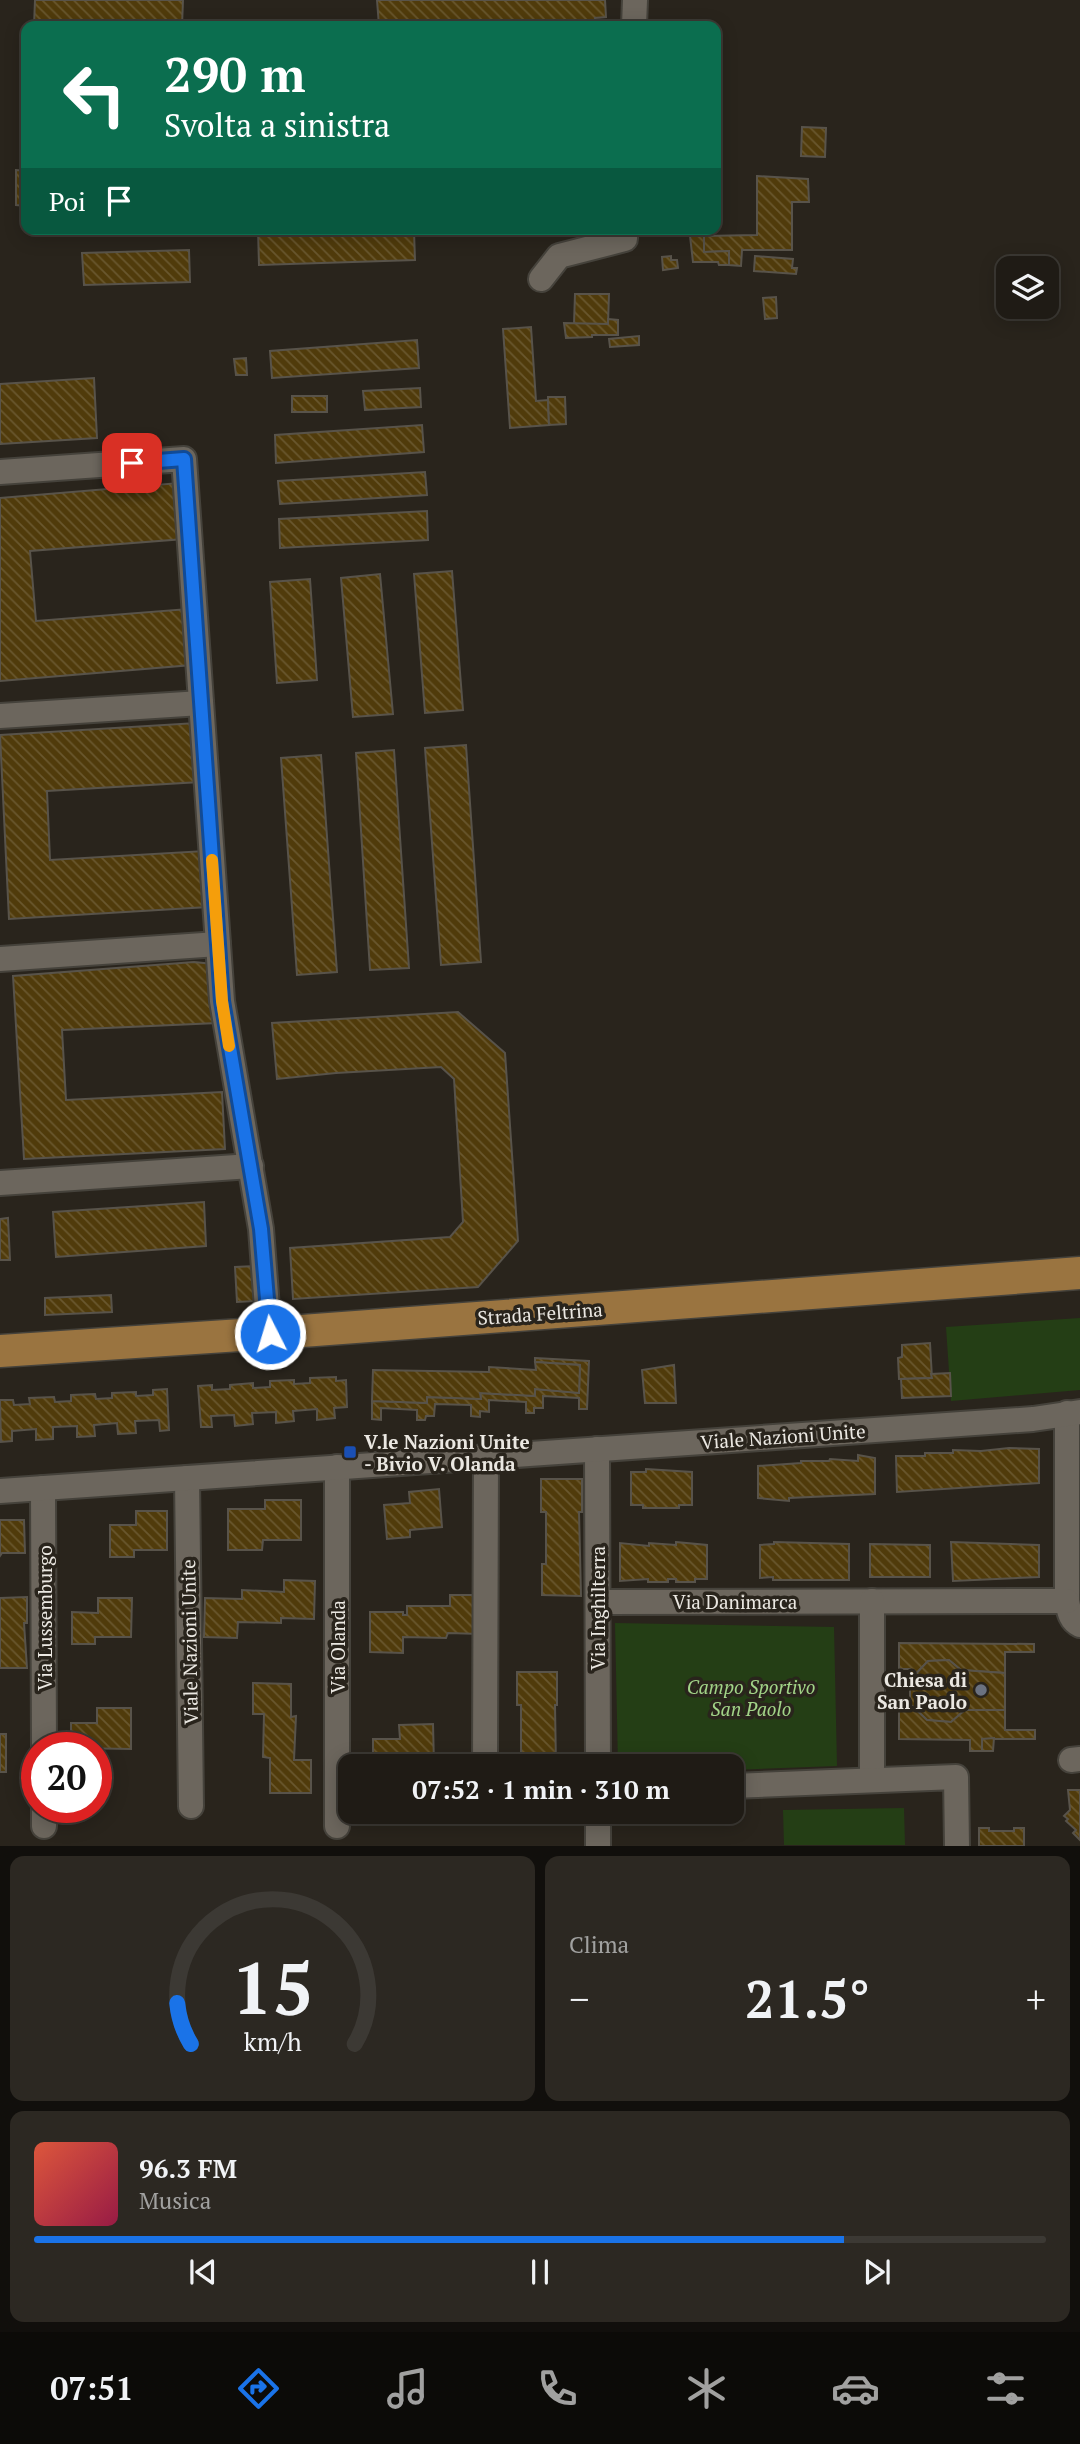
<!DOCTYPE html>
<html lang="it">
<head>
<meta charset="utf-8">
<style>
  body { margin:0; font-family:"PT Serif",serif; background:#2c2822; color:#f1f3f6; height:100vh; display:flex; flex-direction:column; font-size:26px; white-space:nowrap }
  * { box-sizing:border-box; margin:0 }
  p { font-size:23px; color:#a1a1a0 }
  .icon { flex:none; width:38px; height:38px; fill:none; stroke:currentColor; stroke-width:2; stroke-linecap:round; stroke-linejoin:round }
  .map { position:relative; height:1846px; overflow:hidden }
  .side { display:flex; flex-direction:column; gap:10px; padding:10px; background:#110f0c; flex:1 }
  .side>* { flex:none }
  .guide { position:absolute; left:21px; top:21px; width:700px; height:214px; border-radius:14px; box-shadow:0 4px 18px #0003,0 0 0 2px #3c3934; background:#0b6e4f; color:#fff; overflow:hidden }
  .tools { position:absolute; left:996px; top:256px; display:grid; gap:14px }
  .tools a { display:grid; place-items:center; width:63px; height:63px; border-radius:14px; background:#1f1b15; box-shadow:0 4px 18px #0003,0 0 0 2px #3c3934; font-size:35px }
  .speed { position:absolute; left:21px; top:1732px; display:flex; gap:14px; font-size:35px; font-weight:700; text-align:center }
  .speed>* { display:grid; place-content:center; width:91px; height:91px; border-radius:50%; background:#1f1b15; box-shadow:0 4px 18px #0003,0 0 0 2px #3c3934; line-height:1 }
  .speed .limit { border:10px solid #d22; background:#fff; color:#111 }
  .pin { position:absolute; display:grid; place-items:center; width:60px; height:60px; color:#fff; margin:-30px; border-radius:14px; box-shadow:0 4px 10px #0006 }
  .me { position:absolute; width:77px; margin:-38px; rotate:355deg; stroke-linejoin:round; filter:drop-shadow(0 0 5px #0008) }
  .turn { display:flex; align-items:center; gap:24px; height:147px; padding:0 28px; font-size:32px }
  .turn .icon { width:91px; height:91px; stroke-width:2.5 }
  .turn b { display:block; font-size:49px; line-height:60px }
  .then { display:flex; align-items:center; height:66px; padding:0 28px; background:#0003; gap:14px; font-size:26px }
  .big { font-size:52px; font-weight:800; line-height:1.1 }
  .side .card { flex:1; display:flex; flex-direction:column; justify-content:center; gap:10px; min-width:0; padding:0 24px; border-radius:14px; background:#2c2822 }
  .side .dial { align-items:center; gap:0 }
  .dial svg { height:182px; overflow:visible; fill:none; stroke:#3c3934; stroke-width:7; stroke-linecap:round; text-anchor:middle }
  .dial text { fill:#f1f3f6; stroke:none }
  .song { display:flex; align-items:center; gap:21px }
  .cover { width:84px; height:84px; border-radius:10px; background:linear-gradient(135deg,hsl(10 70% 55%),hsl(340 70% 35%)) }
  .played { height:7px; border-radius:4px; background:linear-gradient(90deg,#1a73e8 80%,#3c3934 80%) }
  .keys { display:flex; justify-content:space-around; direction:ltr }
  .heat { display:flex; justify-content:space-between; align-items:center; font-size:38px; direction:ltr }
  .side .tiles { flex:1; display:grid; gap:10px; grid-template-columns:1fr 1fr }
  .card:last-child { grid-column:span 2 }
  .trip { position:absolute; left:338px; top:1754px; width:406px; height:70px; border-radius:14px; background:#1f1b15; box-shadow:0 4px 18px #0003,0 0 0 2px #3c3934; font-weight:800; line-height:70px; text-align:center }
  .dock { display:flex; height:112px; justify-content:space-around; align-items:center; background:#0c0b08; color:#a1a1a0 }
  .dock .icon { width:49px; height:49px }
  .dock .active { color:#1a73e8 }
  .dock b { font-size:32px; color:#f1f3f6 }
  .map>svg:first-child { display:block }
  .green { fill:#243e15 }
  .building { fill:url(#building-back-hatch); stroke:#58534a; stroke-width:2 }
  .lines { fill:none; stroke-linecap:round; stroke-linejoin:round }
  .minor-casing { stroke:#45423b; stroke-width:28 }
  .major-casing { stroke:#45423b; stroke-width:35 }
  .minor { stroke:#6c665d; stroke-width:24 }
  .major { stroke:#9a7440; stroke-width:32 }
  .route-casing { stroke:#114b97; stroke-width:18 }
  .route { stroke:#1a73e8; stroke-width:12 }
  .slow { stroke:#f59e0b; stroke-width:12 }
  .transit-dot { fill:#1a4fb4; stroke:#29241c; stroke-width:2.5 }
  .worship-dot { fill:#6b7280; stroke:#29241c; stroke-width:2.5 }
  .labels { text-anchor:middle; dominant-baseline:central; stroke-width:7; stroke-linejoin:round; paint-order:stroke }
  .street-label { font-size:19px; fill:#ebe8e2; stroke:#29241c }
  .poi-label { font-size:19px; font-weight:bold; fill:#ebe8e2; stroke:#29241c; text-anchor:start }
  .park-label { font-size:19px; font-style:italic; fill:#a2d488; stroke:#29241c }
</style>
</head>
<body>
<div class="map">
<svg width="1080" height="1846" viewBox="0 0 1080 1846">
  <defs>
    <pattern id="building-back-hatch" width="6" height="6" patternUnits="userSpaceOnUse" patternTransform="scale(1.75)"><rect width="6" height="6" fill="#503b0b"/><path d="M-1 5l2 2M0 0l6 6M5-1l2 2" fill="none" stroke="#69572e"/></pattern>
  </defs>
  <rect width="100%" height="100%" fill="#29241c"/>
  <g class="green">
    <path d="M1080 1318V1390L951 1401 946 1327Z"/>
    <path d="M615 1623 834 1627 837 1766 732 1770V1766H618Z"/>
    <path d="M904 1808 905 1845H784L783 1810Z"/>
  </g>
  <g class="building">
    <path d="M35 0H183L182 26H34Z"/>
    <path d="M377 0H605L606 17 595 18 596 26H379Z"/>
    <path d="M802 127 826 128 825 157 801 156Z"/>
    <path d="M16 170 26 171V206L16 205Z"/>
    <path d="M757 176 808 179 809 202H792V250H742L741 266 729 265V251L704 252V236L757 235Z"/>
    <path d="M258 229H481L414 231 415 260 259 265Z"/>
    <path d="M690 236H704V252L729 251V265H719L718 262H693Z"/>
    <path d="M189 250 190 282 84 285 82 253Z"/>
    <path d="M671 256V260H677L678 268 663 270 662 257Z"/>
    <path d="M755 256 793 259 792 268H797L796 274 754 271Z"/>
    <path d="M575 294H609L608 324H574Z"/>
    <path d="M776 297 777 318 765 319 763 298Z"/>
    <path d="M608 319 618 320V335H592V337L566 338 564 323 608 324Z"/>
    <path d="M531 327 536 401 548 400 549 425 510 428 503 329Z"/>
    <path d="M639 336V345L610 347 609 339Z"/>
    <path d="M417 340 419 368 272 378 270 351Z"/>
    <path d="M246 358 247 375H236L234 359Z"/>
    <path d="M94 378 97 438 0 444V384Z"/>
    <path d="M420 388 421 407 365 410 363 391Z"/>
    <rect x="292" y="396" width="35" height="16"/>
    <path d="M548 397H565L566 424 549 425Z"/>
    <path d="M422 425 424 452 276 463 275 435Z"/>
    <path d="M425 472 427 495 280 504 278 481Z"/>
    <path d="M179 483 184 539 30 551 36 621 188 609 192 665 0 681V498Z"/>
    <path d="M427 511 428 540 280 548 279 519Z"/>
    <path d="M452 571 463 710 425 713 414 574Z"/>
    <path d="M380 574 393 714 353 717 341 578Z"/>
    <path d="M310 579 317 680 277 683 270 582Z"/>
    <path d="M196 723 200 782 47 791 50 860 205 851 208 907 9 919 0 735Z"/>
    <path d="M466 745 481 962 441 965 425 748Z"/>
    <path d="M394 750 409 968 370 970 356 753Z"/>
    <path d="M321 755 337 972 297 975 281 758Z"/>
    <path d="M194 962 213 964 217 1023 62 1030 66 1100 222 1092 225 1149 24 1159 13 976Z"/>
    <path d="M458 1012 505 1053 518 1241 478 1287 293 1299 290 1248 450 1237 463 1222 454 1079 441 1067 336 1073 277 1079 272 1023Z"/>
    <path d="M204 1202 206 1246 56 1257 53 1212Z"/>
    <path d="M8 1218 10 1260H0V1219Z"/>
    <path d="M256 1266 258 1301 237 1302 235 1267Z"/>
    <path d="M111 1295 112 1312 45 1315V1298Z"/>
    <path d="M930 1343 932 1378 899 1379 898 1358 902 1357V1345Z"/>
    <path d="M535 1358 589 1361 587 1409H579V1398L543 1396V1408H534V1413H526V1402L489 1400V1412L480 1411V1417L471 1416V1405L435 1404 434 1416H426L425 1420H417V1410L381 1408V1420L372 1419V1401L427 1403V1397L481 1399 480 1393 535 1396V1389L579 1393 580 1365 535 1362Z"/>
    <path d="M535 1362 580 1365 579 1393 535 1389V1396L480 1393 481 1399 427 1397V1403L372 1401 373 1370 489 1372V1367L536 1370Z"/>
    <path d="M674 1365 676 1403H645L642 1370Z"/>
    <path d="M950 1373 951 1396 902 1398 901 1379 932 1378 931 1374Z"/>
    <path d="M336 1377V1381L346 1380 347 1407 334 1408 335 1418 317 1420V1409L293 1411 294 1421 276 1423V1412L252 1413 253 1424 235 1426 234 1415 211 1416 212 1427H201L198 1386 212 1385V1390L230 1389V1385L253 1383V1388L270 1387V1381L294 1380V1384L310 1383V1378Z"/>
    <path d="M167 1389 169 1430 160 1431 159 1420 135 1421 136 1433 118 1434 117 1423 94 1425 95 1436 77 1437V1426L53 1427V1439L36 1440V1429L12 1431V1441L1 1442 0 1400H13L14 1405 30 1404 29 1398 54 1397 55 1402 71 1401V1395L95 1394 96 1399 112 1398V1393L136 1392V1396L153 1395V1390Z"/>
    <path d="M1009 1448 1039 1449V1483L897 1492 896 1456H925V1453H953V1450L981 1451Z"/>
    <path d="M858 1455 875 1458V1494L789 1498V1501L758 1498V1466L801 1463V1461H829L830 1459 858 1461Z"/>
    <path d="M646 1469 692 1472V1505H679V1508H643V1505H631V1472H646Z"/>
    <path d="M541 1479H582V1512H579L581 1596 542 1595V1564H546V1512H541Z"/>
    <path d="M439 1489 442 1527 410 1530V1537L387 1539 384 1505 410 1503 409 1492Z"/>
    <path d="M265 1500H301V1540H263L262 1550H228V1509H265Z"/>
    <path d="M136 1511H167V1550H134V1557H110V1525H136Z"/>
    <path d="M0 1520H24L25 1553H2L0 1556Z"/>
    <path d="M676 1542 707 1545V1579H695V1582H676V1579H668V1582H648V1579L620 1581V1543L649 1546V1543L676 1545Z"/>
    <path d="M774 1542 849 1544V1580H773V1577L760 1578V1545L774 1544Z"/>
    <path d="M951 1542 1039 1545V1577L953 1581Z"/>
    <path d="M870 1544 930 1545V1577H870Z"/>
    <path d="M284 1580 315 1581 314 1619 281 1618V1623L238 1622 237 1638 204 1637 205 1598 242 1599V1590L284 1592Z"/>
    <path d="M450 1595H480V1634L448 1633 446 1638 403 1637V1653L370 1652V1612H403V1615H407V1606H450Z"/>
    <path d="M27 1597V1623H24L27 1668H0V1598Z"/>
    <path d="M98 1598H132L131 1637H95V1644H72V1612L98 1613Z"/>
    <path d="M899 1643 1034 1644V1652H1005V1673L961 1670 949 1660 928 1661 910 1680V1669H899Z"/>
    <path d="M949 1660 961 1670 1005 1673V1710H965L951 1722 927 1720 910 1704V1680L928 1661Z"/>
    <path d="M517 1672H557V1705H555L556 1766H518V1758H521V1705H517Z"/>
    <path d="M253 1683 291 1684V1717L296 1716 294 1760H311V1793H270V1758L263 1757 264 1714H253Z"/>
    <path d="M910 1704 927 1720 951 1722 965 1710H1005V1730H1035V1739H982V1751H970V1740L899 1739V1710H910Z"/>
    <path d="M97 1708H131V1749L71 1748V1723H97Z"/>
    <path d="M433 1724 434 1764 373 1766V1739H400L399 1725Z"/>
    <rect x="0" y="1734" width="6" height="38"/>
    <path d="M994 1738 993 1751H982V1739Z"/>
    <path d="M1068 1790H1080V1840L1073 1833 1076 1830 1066 1821 1068 1819 1064 1816 1070 1810Z"/>
    <path d="M633 1811H677V1816L633 1815Z"/>
    <path d="M979 1828H989V1831H1014V1828H1024V1846H979Z"/>
  </g>
  <g class="lines">
    <defs>
      <g id="minor">
        <path d="M634 26 635 0"/>
        <path d="M541 279 559 256 625 239V229"/>
        <path d="M0 472 184 459 222 1001 261 1229 269 1334"/>
        <path d="M0 716 201 703"/>
        <path d="M0 959 218 944"/>
        <path d="M0 1183 251 1166"/>
        <path d="M1067 1413V1601C1069 1611 1070 1620 1080 1625"/>
        <path d="M597 1449 598 1766"/>
        <path d="M337 1467V1826"/>
        <path d="M187 1478 191 1806"/>
        <path d="M43 1488 44 1748"/>
        <path d="M0 1491 1033 1419 1080 1412"/>
        <path d="M598 1602 1067 1601"/>
        <path d="M1071 1760 1080 1759"/>
        <path d="M485 1766 486 1457"/>
        <path d="M872 1780V1601"/>
        <path d="M732 1786 956 1777 957 1846"/>
        <path d="M44 1808V1826"/>
        <path d="M598 1811V1846"/>
      </g>
      <path id="major" d="M0 1351 302 1331 1080 1273"/>
    </defs>
    <use href="#minor" class="minor-casing"/>
    <use href="#major" class="major-casing"/>
    <use href="#minor" class="minor"/>
    <use href="#major" class="major"/>
  </g>
  <g class="lines">
    <defs>
      <path id="route" d="M132 463 184 459 222 1001 261 1229 270 1334"/>
    </defs>
    <use href="#route" class="route-casing"/>
    <use href="#route" class="route"/>
    <path class="slow" d="M212 860 222 1001 229 1046"/>
  </g>
  <rect class="transit-dot" x="343" y="1445" width="14" height="14" rx="3.5"/>
  <circle class="worship-dot" cx="981" cy="1690" r="7"/>
  <g class="labels">
    <g class="street-label">
      <text transform="translate(540 1313) rotate(-4)">Strada Feltrina</text>
      <text transform="translate(783 1436) rotate(-4)">Viale Nazioni Unite</text>
      <text x="735" y="1601">Via Danimarca</text>
      <text transform="translate(597 1608) rotate(-90)">Via Inghilterra</text>
      <text transform="translate(44 1618) rotate(-90)">Via Lussemburgo</text>
      <text transform="translate(189 1642) rotate(-91)">Viale Nazioni Unite</text>
      <text transform="translate(337 1647) rotate(-90)">Via Olanda</text>
    </g>
    <g class="poi-label">
      <text x="364" y="1441">V.le Nazioni Unite<tspan x="364" dy="22">- Bivio V. Olanda</tspan></text>
      <text x="967" y="1679" text-anchor="end">Chiesa di<tspan x="967" dy="22">San Paolo</tspan></text>
    </g>
    <g class="park-label">
      <text x="751" y="1686">Campo Sportivo<tspan x="751" dy="22">San Paolo</tspan></text>
    </g>
  </g>
</svg>
<div class="tools">
<a><svg class="icon" aria-label="layers" viewBox="0 0 24 24"><path d="M12 4l9 5-9 5-9-5zM3 14l9 5 9-5"/></svg></a>
</div>
<div class="speed"><div class="limit">20</div></div>
<div class="pin" style="left:132px;top:463px;background:#d93025"><svg class="icon" aria-label="arrive" viewBox="0 0 24 24"><path d="M6 21V4h12l-3 4 3 4H6"/></svg></div>
<svg class="me" style="left:270px;top:1334px" viewBox="-20 -20 40 40"><circle r="17" fill="#1a73e8" stroke="#fff" stroke-width="3"/><path d="M0-11L8 9 0 5-8 9z" fill="#fff"/></svg>
<div class="trip">07:52 · 1 min · 310 m</div>
<div class="guide">
<div class="turn"><svg class="icon" aria-label="left" viewBox="0 0 24 24"><path d="M17 20v-9H6M10 6l-5 5 5 5"/></svg><div><b>290 m</b>Svolta a sinistra</div></div>
<div class="then">Poi<svg class="icon" aria-label="arrive" viewBox="0 0 24 24"><path d="M6 21V4h12l-3 4 3 4H6"/></svg></div>
</div>
</div>
<section class="side">
<div class="tiles">
<div class="card dial"><svg viewBox="0 0 100 80">
<path d="M14 69A42 42 0 1 1 86 69"/>
<path d="M14 69A42 42 0 0 1 8 51" stroke="#1a73e8"/>
<text x="50" y="56" font-size="32" font-weight="700">15</text>
<text x="50" y="72" font-size="11">km/h</text>
</svg></div>
<div class="card"><p>Clima</p>
<div class="heat"><a>−</a><b class="big">21.5°</b><a>+</a></div>
</div>
<div class="card">
<div class="song"><i class="cover"></i><div><b>96.3 FM</b><p>Musica</p></div></div>
<div class="played"></div>
<div class="keys"><svg class="icon" aria-label="previous" viewBox="0 0 24 24"><path d="M18 5L8 12l10 7zM5 5v14"/></svg><svg class="icon" aria-label="pause" viewBox="0 0 24 24"><path d="M8 5v14M16 5v14"/></svg><svg class="icon" aria-label="next" viewBox="0 0 24 24"><path d="M6 5l10 7-10 7zM19 5v14"/></svg></div>
</div>
</div>
</section>
<nav class="dock">
<b>07:51</b>
<svg class="icon active" aria-label="directions" viewBox="0 0 24 24"><path d="M12 3l9 9-9 9-9-9zM9 14v-3h6M13 9l2 2-2 2"/></svg>
<svg class="icon" aria-label="music" viewBox="0 0 24 24"><path d="M9 18V5l10-2v13"/><circle cx="6" cy="18" r="3"/><circle cx="16" cy="16" r="3"/></svg>
<svg class="icon" aria-label="phone" viewBox="0 0 24 24"><path d="M5 4h4l2 5-3 2q2 4 5 5l2-3 5 2v4C11 20 4 13 5 4z"/></svg>
<svg class="icon" aria-label="climate" viewBox="0 0 24 24"><path d="M12 3v18M4 7l16 10M4 17L20 7"/></svg>
<svg class="icon" aria-label="car" viewBox="0 0 24 24"><path d="M5 17H2v-5l4-1 3-4h7l3 4 3 1v5h-3M9 17h6M6 11h13"/><circle cx="7" cy="17" r="2"/><circle cx="17" cy="17" r="2"/></svg>
<svg class="icon" aria-label="filters" viewBox="0 0 24 24"><path d="M4 7h16M4 17h16"/><circle cx="9" cy="7" r="2"/><circle cx="15" cy="17" r="2"/></svg>
</nav>
</body>
</html>
